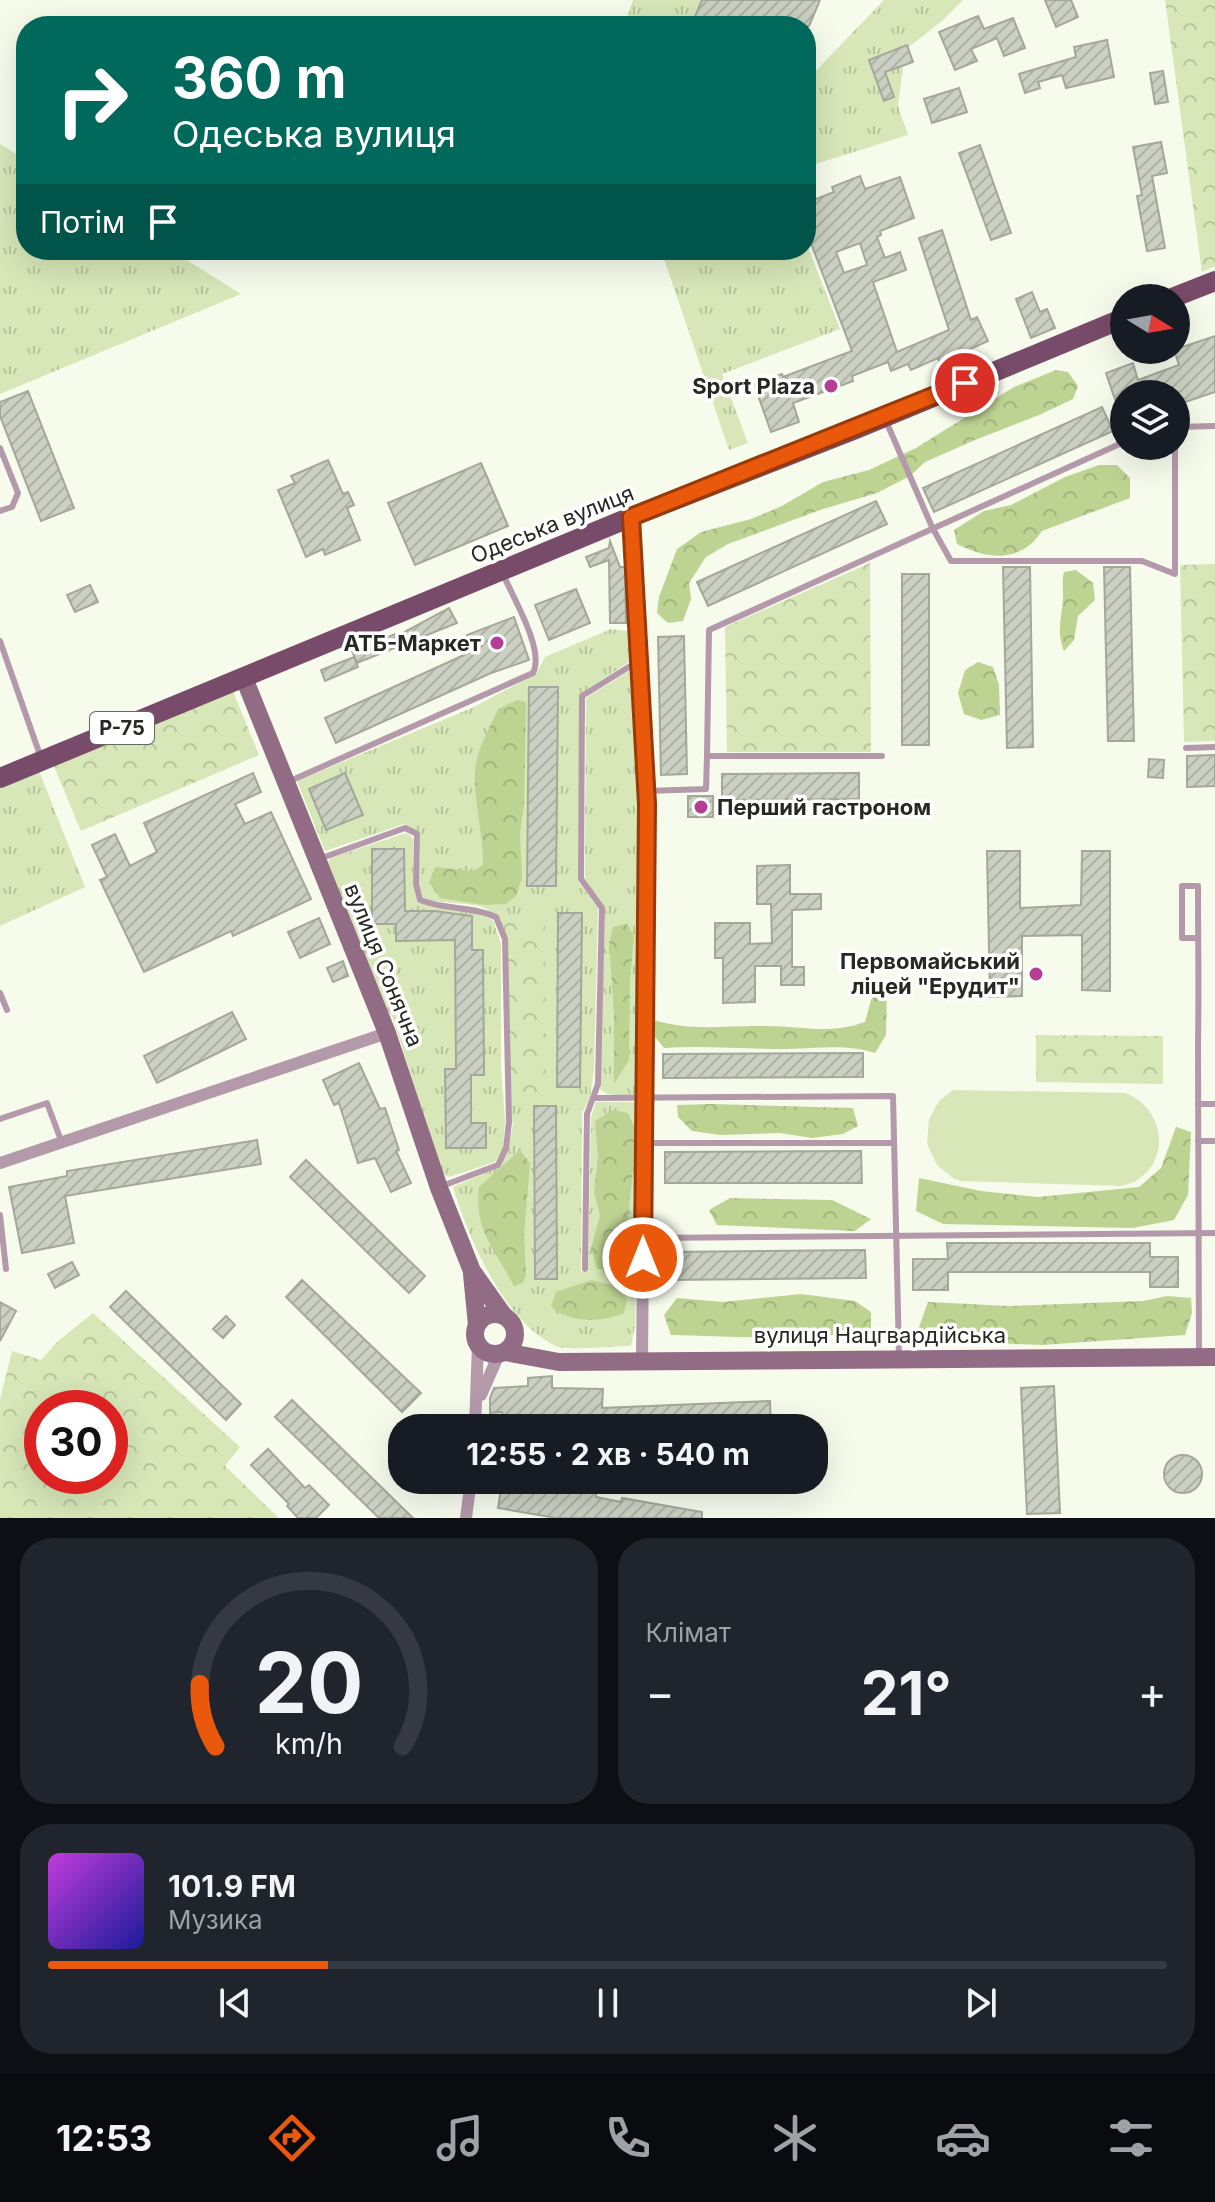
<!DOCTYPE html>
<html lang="uk">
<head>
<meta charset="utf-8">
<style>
  body { margin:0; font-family:Inter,sans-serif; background:#20242c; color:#f1f3f6; height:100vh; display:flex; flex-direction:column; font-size:30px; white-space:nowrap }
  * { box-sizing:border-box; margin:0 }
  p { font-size:26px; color:#9ea1a6 }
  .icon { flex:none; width:44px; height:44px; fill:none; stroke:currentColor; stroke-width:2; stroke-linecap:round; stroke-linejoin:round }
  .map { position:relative; height:1518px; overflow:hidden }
  .details { display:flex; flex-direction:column; gap:20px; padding:20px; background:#0d0f14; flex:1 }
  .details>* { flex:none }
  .guide { position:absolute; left:16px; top:16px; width:800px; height:244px; border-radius:32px; box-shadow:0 8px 32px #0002; background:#00695c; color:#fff; overflow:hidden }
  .needle { width:52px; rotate:101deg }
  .buttons { position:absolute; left:1110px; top:284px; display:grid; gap:16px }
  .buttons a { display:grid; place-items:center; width:80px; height:80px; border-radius:50%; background:#171b24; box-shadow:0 8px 32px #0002; font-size:40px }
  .speed { position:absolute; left:24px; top:1390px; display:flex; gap:16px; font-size:40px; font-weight:700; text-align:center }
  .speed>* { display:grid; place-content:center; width:104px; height:104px; border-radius:50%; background:#171b24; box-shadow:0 8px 32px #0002; line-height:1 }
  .speed .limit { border:12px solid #d22; background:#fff; color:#111 }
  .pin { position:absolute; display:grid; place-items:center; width:68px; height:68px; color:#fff; margin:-34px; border:4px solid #fff; border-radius:50%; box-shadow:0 2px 8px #0007 }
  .me { position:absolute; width:88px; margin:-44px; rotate:0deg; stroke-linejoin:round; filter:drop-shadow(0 0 6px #0008) }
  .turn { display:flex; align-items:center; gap:28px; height:168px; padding:0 24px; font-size:36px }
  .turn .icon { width:104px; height:104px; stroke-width:2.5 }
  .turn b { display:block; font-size:56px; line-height:68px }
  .then { display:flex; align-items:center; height:76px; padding:0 24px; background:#0003; gap:16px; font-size:30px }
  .big { font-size:60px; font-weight:700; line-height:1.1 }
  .details .tile { flex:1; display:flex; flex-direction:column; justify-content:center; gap:12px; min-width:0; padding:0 28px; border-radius:32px; background:#20242c }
  .details .dial { align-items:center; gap:0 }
  .dial svg { height:208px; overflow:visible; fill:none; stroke:#363941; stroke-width:7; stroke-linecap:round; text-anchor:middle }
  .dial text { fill:#f1f3f6; stroke:none }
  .song { display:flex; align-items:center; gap:24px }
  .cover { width:96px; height:96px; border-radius:12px; background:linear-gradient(135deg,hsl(290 70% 55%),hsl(240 70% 35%)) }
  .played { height:8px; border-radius:4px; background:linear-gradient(90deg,#ea580c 25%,#363941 25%) }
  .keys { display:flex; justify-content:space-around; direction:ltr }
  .heat { display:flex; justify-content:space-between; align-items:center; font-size:44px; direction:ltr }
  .details .tiles { flex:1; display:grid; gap:20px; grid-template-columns:1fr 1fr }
  .tile:last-child { grid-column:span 2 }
  .trip { position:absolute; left:388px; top:1414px; width:440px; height:80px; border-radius:32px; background:#171b24; box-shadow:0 8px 32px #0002; font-weight:700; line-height:80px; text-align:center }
  .tabs { display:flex; height:128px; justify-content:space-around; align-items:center; background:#090b0e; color:#9ea1a6 }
  .tabs .icon { width:56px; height:56px }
  .tabs .selected { color:#ea580c }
  .tabs b { font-size:36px; color:#f1f3f6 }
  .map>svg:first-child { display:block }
  .grass { fill:url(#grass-tufts) }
  .forest { fill:url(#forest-crowns) }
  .park { fill:url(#park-crowns); fill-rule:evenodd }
  .pitch { fill:#d7e7b8 }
  .building { fill:url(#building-hatch); stroke:#a3a89a; stroke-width:2; fill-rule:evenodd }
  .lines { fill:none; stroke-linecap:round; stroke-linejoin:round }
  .lane { stroke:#b499ab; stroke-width:6 }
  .street { stroke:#b499ab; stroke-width:12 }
  .secondary { stroke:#926b85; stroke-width:18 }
  .primary { stroke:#794b6a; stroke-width:20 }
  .route-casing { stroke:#983908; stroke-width:20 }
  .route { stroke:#ea580c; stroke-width:14 }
  .poi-dot { fill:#b43e95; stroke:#fff; stroke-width:3 }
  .labels { text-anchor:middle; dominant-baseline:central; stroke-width:7; stroke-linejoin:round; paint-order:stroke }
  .shield { fill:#fff; stroke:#676864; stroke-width:2 }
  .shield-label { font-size:20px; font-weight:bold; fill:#262822 }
  .poi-label { font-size:22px; font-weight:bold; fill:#262822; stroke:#fff; text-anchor:end }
  .street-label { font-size:22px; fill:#262822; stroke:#fff }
</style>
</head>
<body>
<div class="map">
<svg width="1215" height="1518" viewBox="0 0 1215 1518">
  <defs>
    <pattern id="grass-tufts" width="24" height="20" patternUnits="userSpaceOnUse" patternTransform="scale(2)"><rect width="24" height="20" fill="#d7e7b8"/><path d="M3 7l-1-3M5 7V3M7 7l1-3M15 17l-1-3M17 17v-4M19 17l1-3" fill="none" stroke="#b8c69e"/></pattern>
    <pattern id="forest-crowns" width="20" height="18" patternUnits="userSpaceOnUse" patternTransform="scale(2)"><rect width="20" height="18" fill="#bdd392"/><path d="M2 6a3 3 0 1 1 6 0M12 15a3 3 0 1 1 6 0" fill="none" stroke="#a2b57e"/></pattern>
    <pattern id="park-crowns" width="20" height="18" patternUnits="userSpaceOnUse" patternTransform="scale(2)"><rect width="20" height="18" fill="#d7e7b8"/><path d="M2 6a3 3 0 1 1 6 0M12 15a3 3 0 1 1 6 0" fill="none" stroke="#b8c69e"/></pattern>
    <pattern id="building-hatch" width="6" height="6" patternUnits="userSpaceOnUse" patternTransform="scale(2)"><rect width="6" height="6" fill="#cbd0c2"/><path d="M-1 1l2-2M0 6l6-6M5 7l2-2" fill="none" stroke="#aeb3a6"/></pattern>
  </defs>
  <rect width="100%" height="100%" fill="#f6fbec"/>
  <g class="grass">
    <path d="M633 0H702L691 26H624Z"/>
    <path d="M884 0H963L943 20 905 50 898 106 908 135 806 167V81Z"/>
    <path d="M0 144 26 160V250H171L241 294 0 394Z"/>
    <path d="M806 242 840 329 722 374 748 443 729 450 661 250H806Z"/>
    <path d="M611 629 634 632 635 658 580 694 578 881 598 908 594 1070 590 1097 582 1113 581 1272H588L591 1117 596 1102H634L639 1107 635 1326 631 1346C616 1346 567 1351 556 1346 505 1323 468 1238 453 1187L492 1170 508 1150 513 1125 508 1098 505 939C501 929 498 915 489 910 476 901 442 905 423 898L419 884 420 834 404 824 325 851 297 781 474 707 536 674 545 657Z"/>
    <path d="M631 670 637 672 643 793 638 1089 634 1095C623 1095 608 1097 600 1089L605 908 585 879 586 698Z"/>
    <path d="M39 771 85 887 0 926V787Z"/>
    <path d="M406 833 413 838V885L417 902C445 912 467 908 493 920L501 944V1067L505 1121 503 1149 495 1162 449 1177 443 1174 392 1016 387 1010 328 862 331 858Z"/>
  </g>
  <g class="forest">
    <path d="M1056 370 1068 372 1078 386 1073 399 1039 415 975 440 925 462 910 476 877 493 820 510 728 544 706 557 689 583 691 599 683 621 668 623 657 613 659 597 677 549 701 532 751 519 782 506 823 482 869 470 916 448 1014 387Z"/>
    <path d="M1099 465H1117L1130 478V498L1042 531C1021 563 988 560 957 544L954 530 984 511 1011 505 1065 477Z"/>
    <path d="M1076 570 1093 583 1095 600 1078 616 1074 640 1064 651C1055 628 1064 613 1063 592 1063 584 1062 580 1064 572Z"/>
    <path d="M978 662 993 667 999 685 1000 715 981 720 964 714 958 693 965 670Z"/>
    <path d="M517 700 526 702 524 804 520 832 522 878 516 896 506 904 484 905 440 898 429 882 435 867 473 871 483 865C484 833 471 791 476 763 479 745 491 726 498 709Z"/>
    <path d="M627 924 634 936 630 979 629 1060 614 1084V1014L609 943 613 927Z"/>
    <path d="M880 986H887L886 1035 875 1053C845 1043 813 1049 782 1049 742 1049 703 1045 664 1048L655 1037 654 1020C693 1032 726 1025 766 1026 803 1026 828 1035 865 1022L871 1000Z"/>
    <path d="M712 1104 853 1108 858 1126 843 1134 812 1138 780 1133 721 1135 692 1131 678 1117 677 1105Z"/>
    <path d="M613 1110 628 1113 637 1133 624 1257 612 1270 597 1269 591 1248 600 1215 594 1192 598 1157 595 1121Z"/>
    <path d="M1176 1127 1191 1132 1188 1195 1174 1220 1133 1228 943 1224 916 1211 919 1178 981 1191 1038 1197 1139 1187 1161 1168Z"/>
    <path d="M520 1150 530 1163 524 1234 526 1275 523 1283 514 1286C495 1249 474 1231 479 1187Z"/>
    <path d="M730 1198 832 1200 871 1219 855 1231 717 1225 709 1210Z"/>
    <path d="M591 1280 615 1286 627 1299 624 1313C603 1322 569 1324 551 1306L556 1292Z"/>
    <path d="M801 1294 855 1301 871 1312V1329C811 1343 734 1336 671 1335L664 1315 677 1298 723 1302Z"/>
    <path d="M1167 1296 1191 1298 1192 1313 1185 1335 1042 1345 948 1341 918 1330 928 1302 1009 1306 1143 1301Z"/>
  </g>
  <g class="park">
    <path d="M1165 0H1215V266L1202 272Z"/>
    <path d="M870 563 871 752H727L725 627Z"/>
    <path d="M1215 564V741L1184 742 1180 565Z"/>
    <path d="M232 689 259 755 81 831 53 764Z"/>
    <path d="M545 915 546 1098H508L505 939 496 917Z"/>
    <path d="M1036 1035 1163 1036V1084L1036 1082Z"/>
    <path d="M93 1313 240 1447 225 1466 279 1518H0V1400L12 1351 41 1360 57 1342ZM110 1408V1476H42V1408Z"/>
  </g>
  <path class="pitch" d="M953 1090 1125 1093C1161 1106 1173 1154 1139 1179 1135 1182 1127 1184 1122 1186L960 1181 953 1178 937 1165 927 1144 929 1119 939 1101Z"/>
  <g class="building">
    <path d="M702 0H820L809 26H691Z"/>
    <path d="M1045 0H1071L1078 17 1056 27Z"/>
    <path d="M978 16 984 29 1013 18 1025 48 1004 56 997 38 971 49 977 61 955 70 939 32Z"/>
    <path d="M1107 40 1114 77 1066 88 1062 75 1038 82 1040 88 1025 93 1019 74 1076 57 1074 47Z"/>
    <path d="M907 45 913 62 885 72 894 97 884 101 869 60Z"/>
    <path d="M1163 71 1168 102 1155 104 1150 73Z"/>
    <path d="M959 88 967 112 932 123 924 99Z"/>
    <path d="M1161 142 1167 173 1152 176 1165 248 1147 251 1137 196 1142 195 1133 147Z"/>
    <path d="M980 145 1011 233 991 240 959 153Z"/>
    <path d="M860 176 865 189 900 177 914 218 880 231 881 235 877 237 885 258 900 252 906 270 873 282 897 352 949 330 919 238 942 230 971 320 977 317 988 341 940 363 938 358 911 370 908 364 891 371 888 362 852 376 853 381 793 403 799 422 771 432 754 384 782 374 783 377 852 351 806 230V203L834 192 832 187ZM860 243 867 265 844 273 836 252Z"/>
    <path d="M1032 292 1040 312 1047 309 1055 328 1031 338 1016 299Z"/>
    <path d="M1215 336V392L1176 405V394H1124L1122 420 1106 373 1133 363 1138 380 1179 365 1174 350Z"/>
    <path d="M28 391 74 508 41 521 0 416V402Z"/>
    <path d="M1102 407 1113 431 934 512 923 488Z"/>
    <path d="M328 460 343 494 348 492 354 505 347 508 360 540 325 555 323 549 306 557 278 490 295 483 291 476Z"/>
    <path d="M481 463 508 526 415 565 388 503Z"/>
    <path d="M876 501 887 524 708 606 697 582Z"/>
    <path d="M610 541 620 567H625L626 623H610L609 560 590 567 586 557 609 548Z"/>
    <path d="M1003 567H1030L1033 747 1007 748Z"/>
    <path d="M1104 567H1130L1134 741H1108Z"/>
    <rect x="902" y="574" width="27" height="171"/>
    <path d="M90 585 98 602 75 612 67 595Z"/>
    <path d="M576 589 590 623 549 640 535 605Z"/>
    <path d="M449 608 457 623 357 663 352 651 398 633 399 635Z"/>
    <path d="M514 617 529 660 491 673 336 743 325 718 473 651 467 635Z"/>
    <path d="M684 636 687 774 661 775 658 637Z"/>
    <path d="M354 657 358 667 325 681 321 670Z"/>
    <path d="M529 687H558L556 886H527Z"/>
    <path d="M1215 755V786L1187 787V756Z"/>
    <path d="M1149 759 1164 760 1163 778 1148 777Z"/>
    <path d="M253 773 261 792 235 804 245 824 271 812 311 899 233 936 231 931 144 972 100 880 107 877 92 845 115 834 130 866 157 852 144 823Z"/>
    <path d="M345 773 363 815 326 830 309 789Z"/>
    <path d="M859 773V799L722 800V774Z"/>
    <rect x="688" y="796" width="25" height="21"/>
    <path d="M372 849H404L405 911H435L472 916V950H483L484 1075H471V1123H486V1148H446L445 1069H456L455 940 396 941V924H372Z"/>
    <path d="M987 851H1020V908L1081 905 1082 851H1110V991L1082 990V935L1022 936V996L990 997Z"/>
    <path d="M790 865V894H821V909L792 910V967H804V985H781V966H755V1002L723 1003V958H715V923H750V944L772 943 771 904H757V866Z"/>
    <path d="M558 913H582L580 1087H557Z"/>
    <path d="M319 918 330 944 300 958 288 932Z"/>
    <path d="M343 961 348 976 333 982 327 968Z"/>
    <path d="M232 1012 246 1039 157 1083 144 1056Z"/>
    <path d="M863 1053V1077L663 1078V1054Z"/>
    <path d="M359 1063 380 1109 385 1108 399 1150 396 1151 411 1183 391 1192 375 1158 358 1163 339 1103 334 1105 323 1080Z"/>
    <path d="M534 1106H556L557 1279H535Z"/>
    <path d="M257 1140 261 1164 65 1196 74 1243 22 1253 9 1187 67 1176V1171Z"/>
    <path d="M861 1151 862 1183H665V1152Z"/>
    <path d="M306 1160 425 1276 409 1293 290 1177Z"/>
    <path d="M947 1243H1150V1257H1178V1287H1150V1272H948V1290H913V1259H948Z"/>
    <path d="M865 1250 866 1278 668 1280V1252Z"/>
    <path d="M72 1262 79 1275 55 1288 48 1274Z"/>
    <path d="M302 1280 421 1393 402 1412 286 1297Z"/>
    <path d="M126 1291 241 1404 226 1420 110 1307Z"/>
    <path d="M0 1302 16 1311 0 1341Z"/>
    <path d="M226 1316 235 1325 223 1338 213 1329Z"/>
    <path d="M552 1376V1388L603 1389 602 1408 770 1401 771 1428H503L502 1412 490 1413V1398L494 1388 528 1386V1378Z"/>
    <path d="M1054 1386 1060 1513 1027 1514 1021 1388Z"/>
    <path d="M292 1400 413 1518H379L275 1417Z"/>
    <path d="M268 1449 305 1488 309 1485 329 1505 316 1518H298L287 1506 289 1504 251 1465Z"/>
    <circle cx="1183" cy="1474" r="19"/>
    <path d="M523 1480H578L577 1490 596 1493V1497L621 1502 622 1498 702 1512V1518H556L498 1508 501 1489 522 1492Z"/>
  </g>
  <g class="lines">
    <g class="lane">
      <path d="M886 421 932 527 951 561H1142L1175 574V446"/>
      <path d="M1176 427 1215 426"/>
      <path d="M0 448 18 493 12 507 0 511"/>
      <path d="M0 641 41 758"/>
      <path d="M1186 748 1215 747"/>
      <path d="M707 756 709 630 1124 442"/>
      <path d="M290 781 533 673C545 650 513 598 503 574"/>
      <path d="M646 791 706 789 707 756H882"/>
      <path d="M319 859 405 828 417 834 416 884 420 900C445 910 472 906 496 917L505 939 509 1122 506 1148 498 1165 442 1186"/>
      <path d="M1198 938H1182V886H1198C1198 939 1199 992 1198 1044L1199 1355"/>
      <path d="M0 993 7 1010"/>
      <path d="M594 1098 893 1096 899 1356"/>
      <path d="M1198 1104H1215"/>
      <path d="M0 1119 47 1103 62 1143"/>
      <path d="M1198 1141H1215"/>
      <path d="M644 1143H894"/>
      <path d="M0 1215 6 1269"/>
      <path d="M644 1238 1215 1233"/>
      <path d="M585 1269 587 1114 598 1084 602 908 581 879 582 696 640 660"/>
    </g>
    <g class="street">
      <path d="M631 517 647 804 642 1361"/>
      <path d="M0 1163 387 1033"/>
      <path d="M481 1395 499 1354"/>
      <path d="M475 1428 478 1344"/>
      <path d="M466 1518 471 1480"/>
    </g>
    <g class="secondary">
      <path d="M244 678 387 1033 439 1188 472 1271 504 1316"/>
      <path d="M472 1274 477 1325"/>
      <circle cx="495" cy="1334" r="20"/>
      <path d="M505 1352 559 1362 1215 1357"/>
    </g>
    <g class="primary">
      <path d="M1172 298 1215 281"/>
      <path d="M0 778 631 517 856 429 1124 318"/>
    </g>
  </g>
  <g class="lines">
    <defs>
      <path id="route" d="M643 1258 647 804 631 517 965 383"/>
    </defs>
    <use href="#route" class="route-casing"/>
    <use href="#route" class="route"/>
  </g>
  <g class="poi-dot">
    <circle cx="831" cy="386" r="8"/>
    <circle cx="497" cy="643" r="8"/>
    <circle cx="701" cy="807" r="8"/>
    <circle cx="1036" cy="974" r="8"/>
  </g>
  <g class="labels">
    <rect class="shield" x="90" y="712" width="64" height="32" rx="6"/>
    <g class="shield-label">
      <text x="122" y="728">Р-75</text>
    </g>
    <g class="poi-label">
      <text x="815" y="386">Sport Plaza</text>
      <text x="481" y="643">АТБ-Маркет</text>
      <text x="717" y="807" text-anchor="start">Перший гастроном</text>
      <text x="1020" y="961">Первомайський<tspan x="1020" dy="25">ліцей "Ерудит"</tspan></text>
    </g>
    <g class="street-label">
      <text transform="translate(552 524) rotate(-22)">Одеська вулиця</text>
      <text transform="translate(384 965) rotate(68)">вулиця Сонячна</text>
      <text x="880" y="1335">вулиця Нацгвардійська</text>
    </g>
  </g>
</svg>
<div class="buttons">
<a><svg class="needle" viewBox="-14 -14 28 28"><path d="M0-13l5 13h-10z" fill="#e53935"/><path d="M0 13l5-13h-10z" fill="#9ea1a6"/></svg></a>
<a><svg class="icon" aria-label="layers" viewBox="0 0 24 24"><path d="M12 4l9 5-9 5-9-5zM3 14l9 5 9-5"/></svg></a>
</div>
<div class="speed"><div class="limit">30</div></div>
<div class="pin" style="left:965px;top:383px;background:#d93025"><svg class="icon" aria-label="arrive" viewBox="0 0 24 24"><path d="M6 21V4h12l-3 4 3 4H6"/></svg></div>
<svg class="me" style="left:643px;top:1258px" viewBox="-20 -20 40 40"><circle r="17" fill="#ea580c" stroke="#fff" stroke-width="3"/><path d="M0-11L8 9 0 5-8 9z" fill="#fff"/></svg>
<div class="trip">12:55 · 2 хв · 540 m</div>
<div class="guide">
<div class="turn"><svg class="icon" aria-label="right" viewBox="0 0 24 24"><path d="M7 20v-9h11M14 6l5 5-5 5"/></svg><div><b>360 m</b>Одеська вулиця</div></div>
<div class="then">Потім<svg class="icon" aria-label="arrive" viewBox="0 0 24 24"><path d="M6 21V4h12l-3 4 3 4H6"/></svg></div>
</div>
</div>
<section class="details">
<div class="tiles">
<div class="tile dial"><svg viewBox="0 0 100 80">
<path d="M14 69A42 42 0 1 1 86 69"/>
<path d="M14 69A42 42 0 0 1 8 45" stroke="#ea580c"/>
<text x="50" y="56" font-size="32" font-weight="700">20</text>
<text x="50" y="72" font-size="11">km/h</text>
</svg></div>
<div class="tile"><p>Клімат</p>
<div class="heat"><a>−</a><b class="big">21°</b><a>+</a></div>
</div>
<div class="tile">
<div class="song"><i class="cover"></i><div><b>101.9 FM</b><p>Музика</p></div></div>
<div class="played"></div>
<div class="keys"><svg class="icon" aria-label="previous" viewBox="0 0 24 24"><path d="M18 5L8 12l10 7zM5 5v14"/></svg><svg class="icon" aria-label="pause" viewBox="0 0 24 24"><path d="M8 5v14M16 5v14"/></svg><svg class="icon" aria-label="next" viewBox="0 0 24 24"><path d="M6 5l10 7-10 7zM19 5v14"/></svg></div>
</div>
</div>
</section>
<nav class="tabs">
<b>12:53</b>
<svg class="icon selected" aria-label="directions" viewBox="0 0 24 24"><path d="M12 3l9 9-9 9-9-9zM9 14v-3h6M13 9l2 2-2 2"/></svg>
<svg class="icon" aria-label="music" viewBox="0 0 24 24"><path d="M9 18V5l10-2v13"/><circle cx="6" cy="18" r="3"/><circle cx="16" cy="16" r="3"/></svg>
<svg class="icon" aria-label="phone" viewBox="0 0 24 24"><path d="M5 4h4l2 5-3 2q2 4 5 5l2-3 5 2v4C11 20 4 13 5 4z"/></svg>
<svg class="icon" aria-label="climate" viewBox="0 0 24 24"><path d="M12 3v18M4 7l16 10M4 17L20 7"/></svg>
<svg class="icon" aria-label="car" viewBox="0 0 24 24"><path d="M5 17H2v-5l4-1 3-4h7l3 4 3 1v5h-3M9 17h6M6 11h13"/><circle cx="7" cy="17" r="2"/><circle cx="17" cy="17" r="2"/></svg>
<svg class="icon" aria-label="filters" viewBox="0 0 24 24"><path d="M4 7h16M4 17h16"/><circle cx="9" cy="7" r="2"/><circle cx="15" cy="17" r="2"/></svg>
</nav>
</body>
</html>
